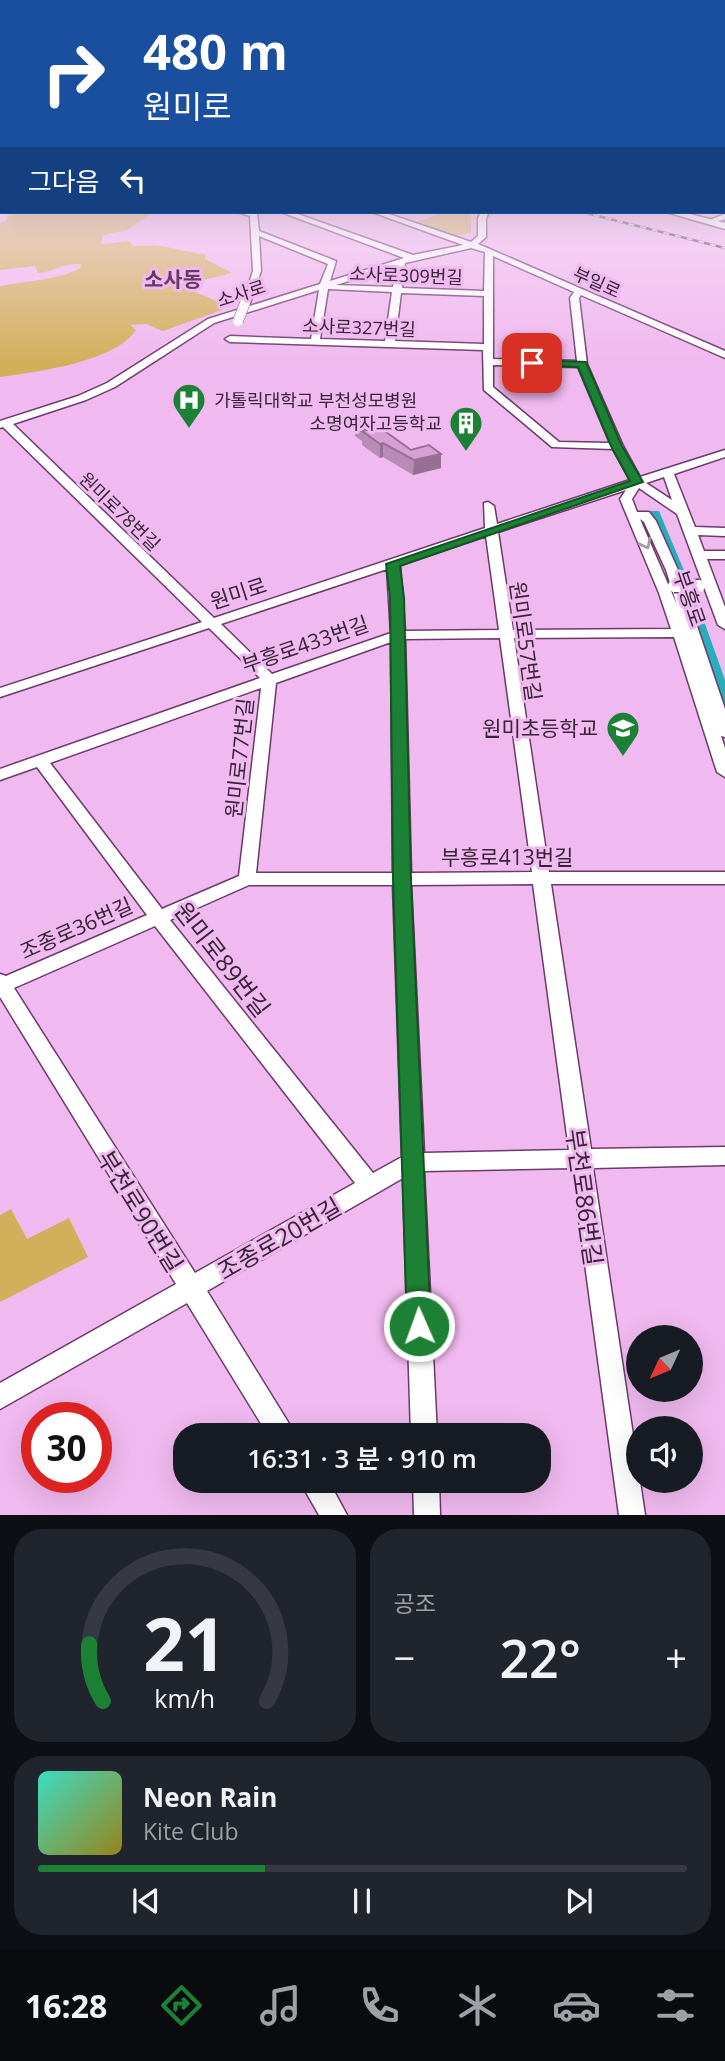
<!DOCTYPE html>
<html lang="ko">
<head>
<meta charset="utf-8">
<style>
  body { margin:0; font-family:"Open Sans","Noto Sans KR",sans-serif; background:#20242c; color:#f1f3f6; height:100vh; display:flex; flex-direction:column; font-size:26px; white-space:nowrap }
  * { box-sizing:border-box; margin:0 }
  p { font-size:23px; color:#9ea1a6 }
  .icon { flex:none; width:38px; height:38px; fill:none; stroke:currentColor; stroke-width:2; stroke-linecap:round; stroke-linejoin:round }
  .map { position:relative; height:1515px; overflow:hidden }
  .panel { display:flex; flex-direction:column; gap:14px; padding:14px; background:#0d0f14; flex:1 }
  .panel>* { flex:none }
  .guide { position:absolute; left:0px; top:0px; width:726px; height:214px; box-shadow:0 7px 28px #0002; background:#1a4fa0; color:#fff; overflow:hidden }
  .needle { width:46px; rotate:226deg }
  .controls { position:absolute; left:626px; top:1325px; display:grid; gap:14px }
  .controls a { display:grid; place-items:center; width:77px; height:77px; border-radius:50%; background:#171b24; box-shadow:0 7px 28px #0002; font-size:35px }
  .speed { position:absolute; left:21px; top:1402px; display:flex; gap:14px; font-size:35px; font-weight:700; text-align:center }
  .speed>* { display:grid; place-content:center; width:91px; height:91px; border-radius:50%; background:#171b24; box-shadow:0 7px 28px #0002; line-height:1 }
  .speed .limit { border:10px solid #d22; background:#fff; color:#111 }
  .pin { position:absolute; display:grid; place-items:center; width:60px; height:60px; color:#fff; margin:-30px; border-radius:14px; box-shadow:0 4px 10px #0006 }
  .me { position:absolute; width:77px; margin:-38px; rotate:358deg; stroke-linejoin:round; filter:drop-shadow(0 0 5px #0008) }
  .turn { display:flex; align-items:center; gap:24px; height:147px; padding:0 28px; font-size:32px }
  .turn .icon { width:91px; height:91px; stroke-width:2.5 }
  .turn b { display:block; font-size:49px; line-height:60px }
  .then { display:flex; align-items:center; height:66px; padding:0 28px; background:#0003; gap:14px; font-size:26px }
  .big { font-size:52px; font-weight:600; line-height:1.1 }
  .panel .widget { flex:1; display:flex; flex-direction:column; justify-content:center; gap:10px; min-width:0; padding:0 24px; border-radius:28px; background:#20242c }
  .panel .dial { align-items:center; gap:0 }
  .dial svg { height:182px; overflow:visible; fill:none; stroke:#363941; stroke-width:7; stroke-linecap:round; text-anchor:middle }
  .dial text { fill:#f1f3f6; stroke:none }
  .song { display:flex; align-items:center; gap:21px }
  .cover { width:84px; height:84px; border-radius:10px; background:linear-gradient(135deg,hsl(170 70% 55%),hsl(50 70% 35%)) }
  .played { height:7px; border-radius:4px; background:linear-gradient(90deg,#1c8135 35%,#363941 35%) }
  .keys { display:flex; justify-content:space-around; direction:ltr }
  .heat { display:flex; justify-content:space-between; align-items:center; font-size:38px; direction:ltr }
  .panel .tiles { flex:1; display:grid; gap:14px; grid-template-columns:1fr 1fr }
  .widget:last-child { grid-column:span 2 }
  .trip { position:absolute; left:173px; top:1423px; width:378px; height:70px; border-radius:28px; background:#171b24; box-shadow:0 7px 28px #0002; font-weight:600; line-height:70px; text-align:center }
  .dock { display:flex; height:112px; justify-content:space-around; align-items:center; background:#090b0e; color:#9ea1a6 }
  .dock .icon { width:49px; height:49px }
  .dock .current { color:#1c8135 }
  .dock b { font-size:32px; color:#f1f3f6 }
  .map>svg:first-child { display:block }
  .green { fill:#d2af5b }
  .water { fill:#29adbd }
  .lines { fill:none; stroke-linecap:round; stroke-linejoin:round }
  .minor-casing { stroke:#6a3b6a; stroke-width:3 }
  .major-casing { stroke:#6a3b6a; stroke-width:3 }
  .minor { fill:#fff; fill-rule:evenodd }
  .major { fill:#fff; fill-rule:evenodd }
  .rail-casing { stroke:#503750; stroke-width:2.5 }
  .rail { stroke:#f0b9ef; stroke-width:2; stroke-dasharray:6; stroke-linecap:butt }
  .minor-bridge-far1-casing { stroke:#6a3b6a; stroke-width:11; stroke-linecap:butt }
  .minor-bridge-casing { stroke:#6a3b6a; stroke-width:15; stroke-linecap:butt }
  .minor-bridge-far1 { stroke:#fff; stroke-width:10 }
  .minor-bridge { stroke:#fff; stroke-width:12 }
  .wall { fill:#b88ab6 }
  .shaded-wall { fill:#967094 }
  .building { fill:#d6a0d4; stroke:#967094; stroke-width:2 }
  .oneway { stroke:#a59ca5 }
  .route { fill:#1c8135; stroke:#125422; stroke-width:2 }
  .labels { text-anchor:middle; dominant-baseline:central; stroke-width:6; stroke-linejoin:round; paint-order:stroke }
  .far-street-label { font-size:18px; fill:#382338; stroke:#f0b9ef }
  .far-poi-label { font-size:18px; fill:#382338; stroke:#f0b9ef; text-anchor:start }
  .far-quarter-label { font-size:21px; font-weight:bold; fill:#683867; stroke:#f0b9ef }
  .street-label { font-size:21px; fill:#382338; stroke:#f0b9ef }
  .poi-label { font-size:21px; fill:#382338; stroke:#f0b9ef; text-anchor:end }
  .near-street-label { font-size:24px; fill:#382338; stroke:#f0b9ef }
</style>
</head>
<body>
<div class="map">
<svg width="725" height="1515" viewBox="0 0 725 1515">
  <rect width="100%" height="100%" fill="#f0b9ef"/>
  <g class="green">
    <path d="M32 212H152L128 230 103 235 101 244 129 241 133 246C142 247 152 244 161 246 176 248 189 253 205 254V259L232 273 191 283V290L223 304 222 310 163 331 146 324 130 325 136 330C115 362 36 372 0 377V286C22 282 63 279 80 268L81 264C62 263 54 272 38 273L35 266 0 270V223L6 221 7 216Z"/>
    <path d="M446 212 471 214V233L448 237 411 224Z"/>
    <path d="M11 1209 27 1239 69 1218 88 1257 0 1302V1215Z"/>
  </g>
  <path class="water" d="M641 511H659L698 604 725 680V723C711 673 680 541 641 511Z"/>
  <g class="lines">
    <defs>
      <g id="minor">
        <rect x="0" y="153" width="2" height="4"/>
        <path d="M237 212 257 213 259 231 336 261 330 281 404 258 281 212H292L413 255 463 245 372 212H383L471 242 478 236V218L481 212H489L486 218V237L478 244 725 351V358L581 295 579 298 587 364 623 446 640 477 725 450V457L674 474 695 527 725 528V536L698 535 704 551H725V559H707L725 607V629L718 625 677 514 639 488 632 499 637 512H649L656 521 678 570 725 709V737L721 736 725 748V777L717 772 674 637 514 638 549 872H725V884H551L591 1149 725 1147V1165L593 1168 645 1515H619L572 1168 424 1171 437 1435H411L403 1178 207 1291 296 1435H268L187 1303 0 1409V1383L176 1284 0 997V974L6 976 147 915 37 767 0 780V769L260 678 209 628 0 697V688L202 622 3 427 0 428V421L78 396 107 383 208 319 320 284 328 264 259 236 261 271 250 303 242 305 253 271 250 216ZM471 248 485 252 484 291 402 288 405 263ZM493 256 574 292 570 298 577 361 493 359ZM396 266 393 287 336 285ZM328 289 392 292 385 341 320 339ZM319 290 311 339 230 336 225 339 230 342 483 350 484 390 552 447 613 449 630 480 497 524 494 506 488 502 484 503 485 528 214 618 13 424 86 400 115 387 214 323ZM401 293 484 296V344L395 341ZM493 365 578 367 610 443 559 442 493 387ZM664 477 672 500 646 483ZM626 490 620 499 659 593 671 629 513 630 498 532ZM640 519 644 522 666 570 677 605ZM486 536 499 630 405 631 400 565ZM387 569 391 633 272 674 221 624ZM500 638 532 872 411 873 405 639ZM391 642 393 873H256L276 683ZM261 688 239 876 162 909 50 763ZM533 884 569 1150 424 1153 411 885ZM249 885H393L402 1157 373 1173 170 920ZM155 926 355 1183 195 1273 14 988Z"/>
        <path d="M725 214V219L709 224 705 222Z"/>
        <path d="M299 1480H328L347 1515H319Z"/>
        <path d="M413 1480H439L440 1515H414Z"/>
      </g>
      <path id="major" d="M666 212H682L725 223V229Z"/>
    </defs>
    <use href="#minor" class="minor-casing"/>
    <use href="#major" class="major-casing"/>
    <use href="#minor" class="minor"/>
    <use href="#major" class="major"/>
    <defs>
      <path id="rail" d="M582 212 725 248"/>
    </defs>
    <use href="#rail" class="rail-casing"/>
    <use href="#rail" class="rail"/>
    <defs>
      <path id="minor-bridge-far1" d="M238 321 245 303"/>
      <path id="minor-bridge" d="M674 586H699"/>
    </defs>
    <use href="#minor-bridge-far1" class="minor-bridge-far1-casing"/>
    <use href="#minor-bridge" class="minor-bridge-casing"/>
    <use href="#minor-bridge-far1" class="minor-bridge-far1"/>
    <use href="#minor-bridge" class="minor-bridge"/>
  </g>
  <path class="wall" d="M355 423 411 450 441 468 413 475 383 457 380 458 362 445V441L355 436Z"/>
  <g class="shaded-wall">
    <path d="M383 443V457L380 458V444Z"/>
    <path d="M441 454V468L413 475 414 460Z"/>
  </g>
  <path class="building" d="M368 419 411 450 429 445 441 454 414 460 383 443 380 444 362 431 366 430 355 423Z"/>
  <defs><path id="oneway-chevron" d="M-2-3.5L2.5 0L-2 3.5" fill="none" stroke-width="1.6" stroke-linecap="round" stroke-linejoin="round" transform="scale(1.75)"/></defs>
  <use class="oneway" href="#oneway-chevron" transform="translate(646 544) rotate(63)"/>
  <linearGradient id="sky" x2="0" y2="1"><stop stop-color="#5bb1d7"/><stop offset="0.42" stop-color="#f8e0f8"/><stop offset="1" stop-color="#f8e0f8" stop-opacity="0"/></linearGradient>
  <rect width="725" height="364" fill="url(#sky)"/>
  <path class="route" d="M532 360 586 362 622 446 643 482 400 566 404 598 411 880 431 1326 428 1334 419 1337 410 1334 407 1326 393 880 390 598 386 564 630 481 611 446 578 367 528 365V361Z"/>
  <defs>
    <symbol id="hospital-pin" viewBox="-11 -11 22 30"><path d="M0 17L-7.5 6A9.5 9.5 0 1 1 7.5 6Z" fill="#1c8135" stroke="#f0b9ef"/><path d="M-5-5h3v3.5h4V-5h3V5h-3V1.5h-4V5h-3Z" fill="#fff"/></symbol>
    <symbol id="building-pin" viewBox="-11 -11 22 30"><path d="M0 17L-7.5 6A9.5 9.5 0 1 1 7.5 6Z" fill="#1c8135" stroke="#f0b9ef"/><path d="M-4-6H4V6H1V3H-1V6H-4ZM-2.5-4.3h1.7v1.8h-1.7ZM.8-4.3h1.7v1.8H.8ZM-2.5-1h1.7V.8h-1.7ZM.8-1h1.7V.8H.8Z" fill="#fff"/></symbol>
    <symbol id="school-pin" viewBox="-11 -11 22 30"><path d="M0 17L-7.5 6A9.5 9.5 0 1 1 7.5 6Z" fill="#1c8135" stroke="#f0b9ef"/><path d="M0-5L7-2L0 1L-7-2ZM-4 1L0 2.5L4 1V4Q0 6-4 4Z" fill="#fff"/></symbol>
  </defs>
  <g fill-rule="evenodd">
    <use href="#hospital-pin" x="170" y="381" width="38" height="52"/>
    <use href="#building-pin" x="447" y="404" width="38" height="52"/>
    <use href="#school-pin" x="604" y="709" width="38" height="52"/>
  </g>
  <g class="labels">
    <g class="far-street-label">
      <text transform="translate(406 275) rotate(2)">소사로309번길</text>
      <text transform="translate(597 282) rotate(24)">부일로</text>
      <text transform="translate(241 293) rotate(-18)">소사로</text>
      <text transform="translate(359 327) rotate(2)">소사로327번길</text>
      <text transform="translate(120 511) rotate(44)">원미로78번길</text>
    </g>
    <g class="far-poi-label">
      <text x="214" y="400">가톨릭대학교 부천성모병원</text>
      <text x="442" y="423" text-anchor="end">소명여자고등학교</text>
    </g>
    <g class="far-quarter-label">
      <text x="173" y="279">소사동</text>
    </g>
    <g class="street-label">
      <text transform="translate(238 593) rotate(-18)">원미로</text>
      <text transform="translate(690 598) rotate(71)">부흥로</text>
      <text transform="translate(526 641) rotate(82)">원미로57번길</text>
      <text transform="translate(305 644) rotate(-19)">부흥로433번길</text>
      <text transform="translate(239 758) rotate(-84)">원미로77번길</text>
      <text x="507" y="857">부흥로413번길</text>
      <text transform="translate(76 928) rotate(-24)">조종로36번길</text>
    </g>
    <g class="poi-label">
      <text x="598" y="728">원미초등학교</text>
    </g>
    <g class="near-street-label">
      <text transform="translate(223 959) rotate(52)">원미로89번길</text>
      <text transform="translate(585 1197) rotate(82)">부천로86번길</text>
      <text transform="translate(141 1211) rotate(58)">부천로90번길</text>
      <text transform="translate(279 1238) rotate(-30)">조종로20번길</text>
    </g>
  </g>
</svg>
<div class="controls">
<a><svg class="needle" viewBox="-14 -14 28 28"><path d="M0-13l5 13h-10z" fill="#e53935"/><path d="M0 13l5-13h-10z" fill="#9ea1a6"/></svg></a>
<a><svg class="icon" aria-label="sound" viewBox="0 0 24 24"><path d="M4 9h4l5-4v14l-5-4H4zM17 9q2 3 0 6"/></svg></a>
</div>
<div class="speed"><div class="limit">30</div></div>
<div class="pin" style="left:532px;top:363px;background:#d93025"><svg class="icon" aria-label="arrive" viewBox="0 0 24 24"><path d="M6 21V4h12l-3 4 3 4H6"/></svg></div>
<svg class="me" style="left:419px;top:1326px" viewBox="-20 -20 40 40"><circle r="17" fill="#1c8135" stroke="#fff" stroke-width="3"/><path d="M0-11L8 9 0 5-8 9z" fill="#fff"/></svg>
<div class="trip">16:31 · 3 분 · 910 m</div>
<div class="guide">
<div class="turn"><svg class="icon" aria-label="right" viewBox="0 0 24 24"><path d="M7 20v-9h11M14 6l5 5-5 5"/></svg><div><b>480 m</b>원미로</div></div>
<div class="then">그다음<svg class="icon" aria-label="left" viewBox="0 0 24 24"><path d="M17 20v-9H6M10 6l-5 5 5 5"/></svg></div>
</div>
</div>
<section class="panel">
<div class="tiles">
<div class="widget dial"><svg viewBox="0 0 100 80">
<path d="M14 69A42 42 0 1 1 86 69"/>
<path d="M14 69A42 42 0 0 1 8 44" stroke="#1c8135"/>
<text x="50" y="56" font-size="32" font-weight="700">21</text>
<text x="50" y="72" font-size="11">km/h</text>
</svg></div>
<div class="widget"><p>공조</p>
<div class="heat"><a>−</a><b class="big">22°</b><a>+</a></div>
</div>
<div class="widget">
<div class="song"><i class="cover"></i><div><b>Neon Rain</b><p>Kite Club</p></div></div>
<div class="played"></div>
<div class="keys"><svg class="icon" aria-label="previous" viewBox="0 0 24 24"><path d="M18 5L8 12l10 7zM5 5v14"/></svg><svg class="icon" aria-label="pause" viewBox="0 0 24 24"><path d="M8 5v14M16 5v14"/></svg><svg class="icon" aria-label="next" viewBox="0 0 24 24"><path d="M6 5l10 7-10 7zM19 5v14"/></svg></div>
</div>
</div>
</section>
<nav class="dock">
<b>16:28</b>
<svg class="icon current" aria-label="directions" viewBox="0 0 24 24"><path d="M12 3l9 9-9 9-9-9zM9 14v-3h6M13 9l2 2-2 2"/></svg>
<svg class="icon" aria-label="music" viewBox="0 0 24 24"><path d="M9 18V5l10-2v13"/><circle cx="6" cy="18" r="3"/><circle cx="16" cy="16" r="3"/></svg>
<svg class="icon" aria-label="phone" viewBox="0 0 24 24"><path d="M5 4h4l2 5-3 2q2 4 5 5l2-3 5 2v4C11 20 4 13 5 4z"/></svg>
<svg class="icon" aria-label="climate" viewBox="0 0 24 24"><path d="M12 3v18M4 7l16 10M4 17L20 7"/></svg>
<svg class="icon" aria-label="car" viewBox="0 0 24 24"><path d="M5 17H2v-5l4-1 3-4h7l3 4 3 1v5h-3M9 17h6M6 11h13"/><circle cx="7" cy="17" r="2"/><circle cx="17" cy="17" r="2"/></svg>
<svg class="icon" aria-label="filters" viewBox="0 0 24 24"><path d="M4 7h16M4 17h16"/><circle cx="9" cy="7" r="2"/><circle cx="15" cy="17" r="2"/></svg>
</nav>
</body>
</html>
